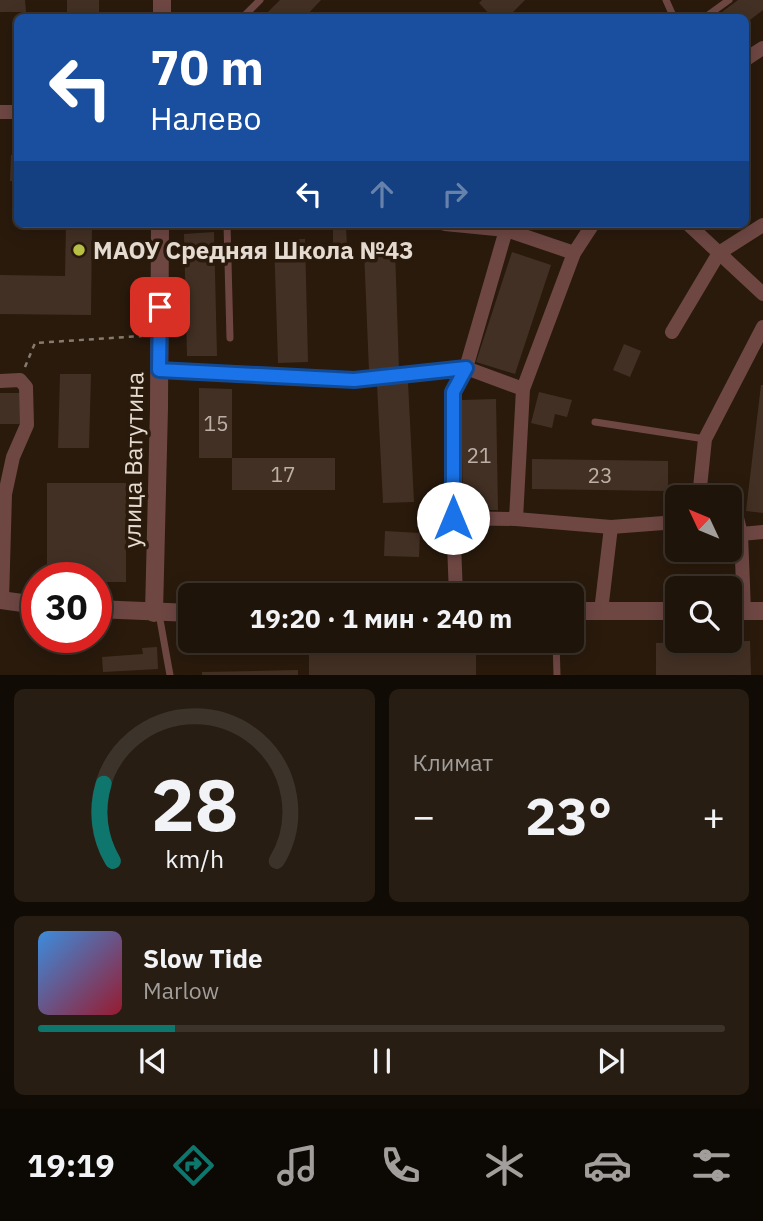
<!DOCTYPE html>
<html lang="ru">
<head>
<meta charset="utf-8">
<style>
  body { margin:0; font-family:"IBM Plex Sans",sans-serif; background:#271d12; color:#f1f3f6; height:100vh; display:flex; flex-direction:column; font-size:26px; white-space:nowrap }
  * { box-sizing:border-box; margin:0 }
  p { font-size:23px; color:#a19e9c }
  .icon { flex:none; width:38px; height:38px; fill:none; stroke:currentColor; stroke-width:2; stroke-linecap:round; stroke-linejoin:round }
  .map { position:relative; height:675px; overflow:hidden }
  .side { display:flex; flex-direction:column; gap:14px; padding:14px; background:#110b05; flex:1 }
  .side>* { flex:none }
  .guide { position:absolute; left:14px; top:14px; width:735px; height:214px; border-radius:10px; box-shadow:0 4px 18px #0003,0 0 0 2px #3c332a; background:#1a4fa0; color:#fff; overflow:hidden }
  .needle { width:46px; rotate:314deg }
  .tools { position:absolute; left:665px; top:485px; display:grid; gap:14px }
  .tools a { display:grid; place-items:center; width:77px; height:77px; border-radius:10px; background:#1f1409; box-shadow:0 4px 18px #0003,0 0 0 2px #3c332a; font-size:35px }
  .speed { position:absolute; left:21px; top:562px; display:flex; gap:14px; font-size:35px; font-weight:700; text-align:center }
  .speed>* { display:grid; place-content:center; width:91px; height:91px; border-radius:50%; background:#1f1409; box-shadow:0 4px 18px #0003,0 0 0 2px #3c332a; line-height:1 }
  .speed .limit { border:10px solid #d22; background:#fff; color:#111 }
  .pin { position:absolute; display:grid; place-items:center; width:60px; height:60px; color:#fff; margin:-30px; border-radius:14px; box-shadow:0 4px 10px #0006 }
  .me { position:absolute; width:77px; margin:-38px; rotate:0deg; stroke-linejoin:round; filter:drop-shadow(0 0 5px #0008) }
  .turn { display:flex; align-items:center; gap:24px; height:147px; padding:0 21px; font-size:32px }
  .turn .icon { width:91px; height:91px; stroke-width:2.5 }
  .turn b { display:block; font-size:49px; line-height:60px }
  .lanes { display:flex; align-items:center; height:66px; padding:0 21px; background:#0003; justify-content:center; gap:35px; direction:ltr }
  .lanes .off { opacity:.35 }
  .big { font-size:52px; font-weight:700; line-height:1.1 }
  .side .card { flex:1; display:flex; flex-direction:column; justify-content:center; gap:10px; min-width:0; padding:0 24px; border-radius:10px; background:#271d12 }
  .side .dial { align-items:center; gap:0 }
  .dial svg { height:182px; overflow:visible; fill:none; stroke:#3c332a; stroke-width:7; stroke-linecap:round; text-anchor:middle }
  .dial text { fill:#f1f3f6; stroke:none }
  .song { display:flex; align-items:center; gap:21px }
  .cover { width:84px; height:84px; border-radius:10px; background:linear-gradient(135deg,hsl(210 70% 55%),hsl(350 70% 35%)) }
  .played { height:7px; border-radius:4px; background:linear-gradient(90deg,#0f766e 20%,#3c332a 20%) }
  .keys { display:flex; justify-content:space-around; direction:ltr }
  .heat { display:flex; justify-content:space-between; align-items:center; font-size:38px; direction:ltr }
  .side .tiles { flex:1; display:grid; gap:14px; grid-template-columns:1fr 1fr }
  .card:last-child { grid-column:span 2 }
  .trip { position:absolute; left:178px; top:583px; width:406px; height:70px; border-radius:10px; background:#1f1409; box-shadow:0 4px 18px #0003,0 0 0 2px #3c332a; font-weight:700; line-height:70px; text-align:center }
  .tabs { display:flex; height:112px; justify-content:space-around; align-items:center; background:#0c0804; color:#a19e9c }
  .tabs .icon { width:49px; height:49px }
  .tabs .active { color:#0f766e }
  .tabs b { font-size:32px; color:#f1f3f6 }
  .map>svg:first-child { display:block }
  .building { fill:#433024 }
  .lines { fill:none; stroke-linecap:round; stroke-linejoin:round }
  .path { stroke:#877b6f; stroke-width:2.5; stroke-dasharray:5 5; stroke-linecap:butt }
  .service { stroke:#6e4743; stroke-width:7 }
  .minor { stroke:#6e4743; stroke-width:14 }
  .tertiary { stroke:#6e4743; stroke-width:18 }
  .route-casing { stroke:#114b97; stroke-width:18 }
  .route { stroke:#1a73e8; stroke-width:12 }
  .poi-dot { fill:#b9c046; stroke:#291a0c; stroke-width:2.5 }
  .labels { text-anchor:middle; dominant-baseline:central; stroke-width:7; stroke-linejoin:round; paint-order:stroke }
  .number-label { font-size:21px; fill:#bcb0a6 }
  .poi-label { font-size:24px; font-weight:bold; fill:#e5dbd1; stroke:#291a0c; text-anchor:start }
  .street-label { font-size:24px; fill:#e5dbd1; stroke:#291a0c }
</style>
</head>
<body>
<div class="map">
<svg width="763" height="675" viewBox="0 0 763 675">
  <rect width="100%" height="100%" fill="#291a0c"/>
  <g class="building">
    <path d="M0 0H25L26 12H0Z"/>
    <rect x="67" y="0" width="32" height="18"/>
    <path d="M280 0H321L304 18H262Z"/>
    <path d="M482 0H525L507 18H493L479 3Z"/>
    <path d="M738 0H763V10L746 23V18H714Z"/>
    <path d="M11 155H18V181H10Z"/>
    <path d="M66 224H92L91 315 0 314V275L65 276Z"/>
    <path d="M333 228H346L347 245H333Z"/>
    <path d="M214 232 217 356H187L184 234Z"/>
    <path d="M305 239 308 362 278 363 274 240Z"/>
    <path d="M395 249 399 370 369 371 364 250Z"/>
    <path d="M512 252 551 265 515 374 476 362Z"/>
    <path d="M624 344 641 351 630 377 613 370Z"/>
    <path d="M60 374H91L89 448H58Z"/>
    <path d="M408 382 414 502 383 503 377 384Z"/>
    <path d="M761 385H763V513L746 511Z"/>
    <path d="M199 388 232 389V458H199Z"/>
    <path d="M539 392 572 400 567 417 555 414 552 428 531 423Z"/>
    <rect x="0" y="393" width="24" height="31"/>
    <path d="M496 399 498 510H463L461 400Z"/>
    <rect x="232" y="458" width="103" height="32"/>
    <path d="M532 459 668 461V491L532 489Z"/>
    <path d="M47 483H126V582H96V578H47Z"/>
    <path d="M385 531 420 533 419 557 384 556Z"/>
    <path d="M750 641 751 675H656V643Z"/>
    <path d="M157 647 158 669 103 672 102 657 143 654 142 648Z"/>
    <path d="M476 649V675H309V650Z"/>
    <path d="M298 670V675H202V672Z"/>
  </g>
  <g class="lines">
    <path class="path" d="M25 367 35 343 142 336"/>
    <g class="service">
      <path d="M666 0 674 18"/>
      <path d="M242 18 260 0"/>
      <path d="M704 18 729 0"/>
      <path d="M227 224 230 338"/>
      <path d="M595 422 705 439"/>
      <path d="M159 614 170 675"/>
      <path d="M556 640 557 675"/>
    </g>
    <g class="minor">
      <path d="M746 59 763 48"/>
      <path d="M0 112H18"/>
      <path d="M445 224 506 230 574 253"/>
      <path d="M688 224 763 294"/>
      <path d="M672 332 719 253 763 225"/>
      <path d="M159 370 354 380 466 368 523 389"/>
      <path d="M0 381 20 380 26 387 27 425 13 457 5 494 2 601"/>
      <path d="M699 497 705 439 763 327"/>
      <path d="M730 514H736L741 534 763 532"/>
      <path d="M453 518V392L466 368 506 230 510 224"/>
      <path d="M516 519 611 527 677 522"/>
      <path d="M741 534 744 611"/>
      <path d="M456 595 453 518 516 519 523 389 574 253 593 224"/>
      <path d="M601 611 611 527"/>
    </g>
    <g class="tertiary">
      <path d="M162 18V0"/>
      <path d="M0 600 37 605"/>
      <path d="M96 609 191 613"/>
      <path d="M572 611H677"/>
      <path d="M730 611H763"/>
      <path d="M154 613 159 408 160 224"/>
    </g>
  </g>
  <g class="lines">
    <defs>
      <path id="route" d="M160 307 159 370 354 380 466 368 453 392V518"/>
    </defs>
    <use href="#route" class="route-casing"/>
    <use href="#route" class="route"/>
  </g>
  <circle class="poi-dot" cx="79" cy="250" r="7"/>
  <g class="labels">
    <g class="number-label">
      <text x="216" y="423">15</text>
      <text x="479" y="455">21</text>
      <text x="283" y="474">17</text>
      <text x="600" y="475">23</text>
    </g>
    <g class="poi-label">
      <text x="93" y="250">МАОУ Средняя Школа №43</text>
    </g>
    <g class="street-label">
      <text transform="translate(133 460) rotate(-89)">улица Ватутина</text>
    </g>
  </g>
</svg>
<div class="tools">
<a><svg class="needle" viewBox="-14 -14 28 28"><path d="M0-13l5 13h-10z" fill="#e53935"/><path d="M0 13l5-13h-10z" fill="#a19e9c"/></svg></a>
<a><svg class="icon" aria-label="search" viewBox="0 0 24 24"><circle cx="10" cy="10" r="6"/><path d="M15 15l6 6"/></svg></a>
</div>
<div class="speed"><div class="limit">30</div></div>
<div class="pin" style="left:160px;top:307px;background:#d93025"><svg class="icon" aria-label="arrive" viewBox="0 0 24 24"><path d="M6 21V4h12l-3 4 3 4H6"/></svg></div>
<svg class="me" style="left:453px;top:518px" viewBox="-20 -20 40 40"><circle r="19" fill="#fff"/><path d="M0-13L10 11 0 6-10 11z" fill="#1a73e8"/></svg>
<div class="trip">19:20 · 1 мин · 240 m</div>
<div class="guide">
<div class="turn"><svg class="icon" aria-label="left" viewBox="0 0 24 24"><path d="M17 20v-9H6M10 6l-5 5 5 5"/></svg><div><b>70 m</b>Налево</div></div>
<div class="lanes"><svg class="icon" aria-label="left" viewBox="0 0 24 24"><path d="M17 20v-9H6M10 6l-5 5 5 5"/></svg><svg class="icon off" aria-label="ahead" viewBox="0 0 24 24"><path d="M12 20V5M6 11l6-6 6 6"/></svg><svg class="icon off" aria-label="right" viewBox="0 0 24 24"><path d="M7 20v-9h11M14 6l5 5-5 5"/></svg></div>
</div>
</div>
<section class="side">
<div class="tiles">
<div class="card dial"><svg viewBox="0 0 100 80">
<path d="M14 69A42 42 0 1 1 86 69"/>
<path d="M14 69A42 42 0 0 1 10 35" stroke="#0f766e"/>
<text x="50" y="56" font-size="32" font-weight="700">28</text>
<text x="50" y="72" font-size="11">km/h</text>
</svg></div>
<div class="card"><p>Климат</p>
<div class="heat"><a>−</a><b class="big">23°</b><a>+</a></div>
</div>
<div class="card">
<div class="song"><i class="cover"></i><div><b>Slow Tide</b><p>Marlow</p></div></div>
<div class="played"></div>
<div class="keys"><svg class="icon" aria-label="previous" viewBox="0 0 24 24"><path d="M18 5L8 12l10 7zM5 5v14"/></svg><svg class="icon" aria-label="pause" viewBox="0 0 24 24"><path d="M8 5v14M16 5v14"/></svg><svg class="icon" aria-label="next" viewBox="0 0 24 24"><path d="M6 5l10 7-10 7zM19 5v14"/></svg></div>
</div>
</div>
</section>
<nav class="tabs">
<b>19:19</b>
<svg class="icon active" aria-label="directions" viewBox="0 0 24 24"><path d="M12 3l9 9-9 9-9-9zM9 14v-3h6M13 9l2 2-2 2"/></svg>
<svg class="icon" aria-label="music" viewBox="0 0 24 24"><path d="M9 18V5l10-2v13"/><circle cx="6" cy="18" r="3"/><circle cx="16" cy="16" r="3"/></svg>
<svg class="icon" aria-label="phone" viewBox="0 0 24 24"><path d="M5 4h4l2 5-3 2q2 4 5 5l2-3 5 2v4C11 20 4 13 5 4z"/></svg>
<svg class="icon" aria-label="climate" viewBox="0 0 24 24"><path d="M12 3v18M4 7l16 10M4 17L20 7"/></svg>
<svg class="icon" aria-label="car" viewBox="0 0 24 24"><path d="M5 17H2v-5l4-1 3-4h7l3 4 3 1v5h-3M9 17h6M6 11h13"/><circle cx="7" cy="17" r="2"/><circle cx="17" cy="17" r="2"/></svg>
<svg class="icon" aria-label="filters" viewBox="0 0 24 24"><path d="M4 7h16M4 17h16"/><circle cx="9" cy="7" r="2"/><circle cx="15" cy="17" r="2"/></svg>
</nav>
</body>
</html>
